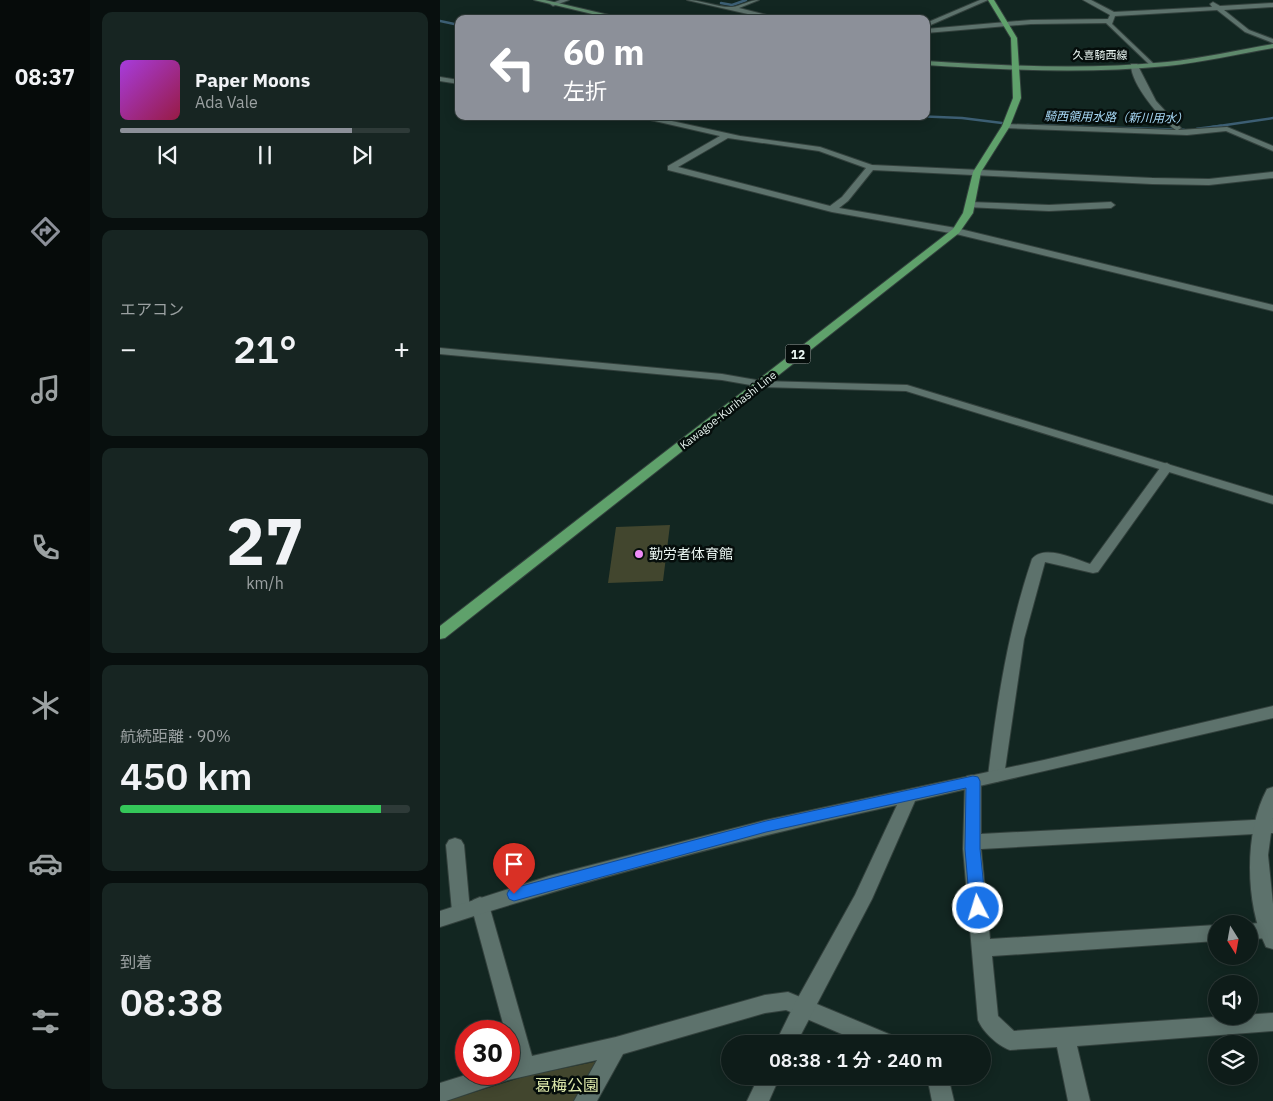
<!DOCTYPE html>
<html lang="ja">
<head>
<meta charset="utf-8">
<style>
  body { margin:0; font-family:"IBM Plex Sans","Noto Sans JP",sans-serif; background:#172522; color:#f1f3f6; height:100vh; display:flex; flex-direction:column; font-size:19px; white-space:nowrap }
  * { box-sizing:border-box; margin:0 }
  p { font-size:16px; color:#9ba1a2 }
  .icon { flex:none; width:28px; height:28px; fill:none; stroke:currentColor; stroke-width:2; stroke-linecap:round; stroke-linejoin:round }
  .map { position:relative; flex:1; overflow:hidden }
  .details { display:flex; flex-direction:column; gap:12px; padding:12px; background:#080f0e; width:350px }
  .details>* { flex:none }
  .banner { position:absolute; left:15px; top:15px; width:475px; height:105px; border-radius:10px; box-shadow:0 2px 12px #0003,0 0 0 1px #2e3a38; background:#8c9099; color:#fff; overflow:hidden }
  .needle { width:32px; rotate:169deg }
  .fabs { position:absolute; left:768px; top:915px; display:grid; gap:10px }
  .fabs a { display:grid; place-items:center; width:50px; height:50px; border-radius:50%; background:#0e1c19; box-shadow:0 2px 12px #0003,0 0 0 1px #2e3a38; font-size:25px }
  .speed { position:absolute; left:15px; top:1020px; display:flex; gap:10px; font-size:25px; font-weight:700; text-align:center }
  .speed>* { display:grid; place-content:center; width:65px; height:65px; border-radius:50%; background:#0e1c19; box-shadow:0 2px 12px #0003,0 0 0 1px #2e3a38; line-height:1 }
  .speed .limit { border:8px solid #d22; background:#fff; color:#111 }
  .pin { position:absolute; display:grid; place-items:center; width:42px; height:42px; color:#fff; margin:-51px -21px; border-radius:50% 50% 50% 0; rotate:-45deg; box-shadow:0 0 5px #0007 }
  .pin .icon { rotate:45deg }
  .me { position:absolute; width:55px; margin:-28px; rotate:355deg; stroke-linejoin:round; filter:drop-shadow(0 0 4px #0008) }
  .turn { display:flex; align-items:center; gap:18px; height:105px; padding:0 25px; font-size:22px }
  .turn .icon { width:65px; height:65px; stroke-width:2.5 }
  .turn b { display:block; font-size:35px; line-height:42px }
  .big { font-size:38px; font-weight:600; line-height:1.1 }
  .details .widget { flex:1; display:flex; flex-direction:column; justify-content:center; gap:8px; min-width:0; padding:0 18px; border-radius:10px; background:#172522 }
  .details .dial { align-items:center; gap:0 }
  .dial b { font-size:65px; line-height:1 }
  .song { display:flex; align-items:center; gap:15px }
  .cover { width:60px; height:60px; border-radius:8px; background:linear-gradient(135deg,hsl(280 70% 55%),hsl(340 70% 35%)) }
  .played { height:5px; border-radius:2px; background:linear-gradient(90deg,#8c9099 80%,#2e3a38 80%) }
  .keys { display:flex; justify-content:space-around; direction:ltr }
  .heat { display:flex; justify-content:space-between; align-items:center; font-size:28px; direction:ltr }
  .charge { height:8px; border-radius:4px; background:linear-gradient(90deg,#34c759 90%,#2e3a38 0) }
  .trip { position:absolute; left:281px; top:1035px; width:270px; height:50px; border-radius:25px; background:#0e1c19; box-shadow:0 2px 12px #0003,0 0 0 1px #2e3a38; font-weight:600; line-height:50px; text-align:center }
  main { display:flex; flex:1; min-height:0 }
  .dock { display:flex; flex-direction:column; width:90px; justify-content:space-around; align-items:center; background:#060b0a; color:#9ba1a2 }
  .dock .icon { width:35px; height:35px }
  .dock .current { color:#8c9099 }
  .dock b { font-size:22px; color:#f1f3f6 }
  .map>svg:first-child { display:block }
  .green { fill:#42462e }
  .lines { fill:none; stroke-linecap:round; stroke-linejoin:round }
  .stream-far1 { stroke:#3c5e73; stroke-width:2.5 }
  .stream { stroke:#3c5e73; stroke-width:3 }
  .minor-casing { stroke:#33413d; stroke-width:2 }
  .tertiary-casing { stroke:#33413d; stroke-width:2 }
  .secondary-casing { stroke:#33413d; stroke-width:2 }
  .primary-casing { stroke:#33413d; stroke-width:2 }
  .minor { fill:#5d726c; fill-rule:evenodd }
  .tertiary { fill:#5d726c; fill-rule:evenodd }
  .secondary { fill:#5e896c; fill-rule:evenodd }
  .primary { fill:#5fa16b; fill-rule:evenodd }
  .route { fill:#1a73e8; stroke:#114b97 }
  .poi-dot { fill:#ef8bf7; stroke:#050d0b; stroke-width:2 }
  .labels { text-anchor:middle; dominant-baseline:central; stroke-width:5; stroke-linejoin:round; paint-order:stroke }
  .far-street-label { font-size:11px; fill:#eaf6f2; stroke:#050d0b }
  .far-water-label { font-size:12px; font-style:italic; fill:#a8d9f7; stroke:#050d0b }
  .shield { fill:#050d0b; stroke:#a5b0ad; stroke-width:1 }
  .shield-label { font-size:12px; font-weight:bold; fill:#eaf6f2 }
  .poi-label { font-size:14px; fill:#eaf6f2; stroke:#050d0b; text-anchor:start }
  .near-park-label { font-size:16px; fill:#dce7a9; stroke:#050d0b }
</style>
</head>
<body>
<main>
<nav class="dock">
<b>08:37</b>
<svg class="icon current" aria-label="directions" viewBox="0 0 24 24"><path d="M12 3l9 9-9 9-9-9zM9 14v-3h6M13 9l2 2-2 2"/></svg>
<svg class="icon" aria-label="music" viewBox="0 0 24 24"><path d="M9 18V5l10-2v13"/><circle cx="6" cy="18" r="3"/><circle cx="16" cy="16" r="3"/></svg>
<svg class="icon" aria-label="phone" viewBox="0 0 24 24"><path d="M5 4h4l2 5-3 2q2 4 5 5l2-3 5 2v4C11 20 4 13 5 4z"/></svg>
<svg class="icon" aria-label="climate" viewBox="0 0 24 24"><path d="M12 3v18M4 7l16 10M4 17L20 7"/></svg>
<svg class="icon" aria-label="car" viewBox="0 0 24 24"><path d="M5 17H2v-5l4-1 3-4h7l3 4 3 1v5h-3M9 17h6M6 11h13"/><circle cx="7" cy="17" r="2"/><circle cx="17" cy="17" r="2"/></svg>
<svg class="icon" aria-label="filters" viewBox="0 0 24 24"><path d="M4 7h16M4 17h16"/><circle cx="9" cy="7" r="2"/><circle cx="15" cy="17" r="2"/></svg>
</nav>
<section class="details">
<div class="widget">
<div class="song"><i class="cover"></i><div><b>Paper Moons</b><p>Ada Vale</p></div></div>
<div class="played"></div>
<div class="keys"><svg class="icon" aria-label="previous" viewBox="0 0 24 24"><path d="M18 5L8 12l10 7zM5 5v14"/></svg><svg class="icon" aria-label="pause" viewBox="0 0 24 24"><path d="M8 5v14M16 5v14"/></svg><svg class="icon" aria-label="next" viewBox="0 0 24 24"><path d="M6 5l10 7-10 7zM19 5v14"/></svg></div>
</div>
<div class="widget"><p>エアコン</p>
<div class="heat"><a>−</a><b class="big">21°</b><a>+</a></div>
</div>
<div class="widget dial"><b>27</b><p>km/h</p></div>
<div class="widget"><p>航続距離 · 90%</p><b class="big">450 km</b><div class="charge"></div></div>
<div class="widget"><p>到着</p><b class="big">08:38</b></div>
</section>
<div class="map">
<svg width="833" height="1101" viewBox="0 0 833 1101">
  <rect width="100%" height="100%" fill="#122621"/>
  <g class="green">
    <path d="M230 525 223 581 168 583 176 527Z"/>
    <path d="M159 1061 137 1101H7L86 1076Z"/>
  </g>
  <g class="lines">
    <g class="stream-far1">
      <path d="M281 3 292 5 306 0"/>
      <path d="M0 21 19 25"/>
      <path d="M474 116 522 118 562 123"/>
      <path d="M587 125 643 127"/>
      <path d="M772 127 833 118"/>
    </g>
    <g class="stream">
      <path d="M604 126 744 130"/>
      <path d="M757 129 781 126"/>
    </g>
    <defs>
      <g id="minor">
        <path d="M247 0C261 0 279 8 292 7 301 6 309 0 319 0L299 8 343 19H330Z"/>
        <path d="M540 0H548L486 27V23Z"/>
        <path d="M643 0H651L674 12 772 7 770 4 773 2 780 6 833 3V7L784 10 809 30 833 39V43L805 32 777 10 675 16 672 24 714 64 712 67 666 23 591 24 486 33V29L591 20 668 19 670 15Z"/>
        <path d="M691 64H697L716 101 741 128 738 130 787 127 833 146V151L786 131 747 135 566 128 562 126 566 124 736 130C721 120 690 83 691 64Z"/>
        <path d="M0 77 19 80V84L0 81Z"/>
        <path d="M193 116H209L300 136 380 147 432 165 712 178 769 179 833 172V178L769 185 712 184 433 170 408 201 399 208 516 228 833 305V311L516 234 392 212 228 170V166L280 136ZM288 138 379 151 426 168 402 197 390 206 238 167Z"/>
        <path d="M530 202 609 205 671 202 675 205 671 208 609 211 527 207V203Z"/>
        <path d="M727 463 733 467 658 572 653 573 605 562 584 639 564 776 562 780 556 782 550 780 548 776C557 702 568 630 592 559 604 544 635 559 650 564L723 464Z"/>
        <path d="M533 775 539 776 541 781V834L833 819V833L541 849 550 939 776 925V941L552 956 558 1016 574 1031 833 1013V1031L637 1046 650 1101H628L617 1047 570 1050C558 1046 543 1032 538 1020L523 849 525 781 527 776Z"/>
        <path d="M15 838 21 840 24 845 30 911 28 917 21 919 14 917 12 911 6 845 9 840Z"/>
        <path d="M40 897 47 900 49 905 92 1056 176 1037 325 995 348 992 456 1037 459 1044H425L346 1010 325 1013 183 1054 157 1101H134L157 1060 68 1080 6 1101H0V1083L29 1074H69V1061L73 1060 69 1045V1031H65L31 905 33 900Z"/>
        <path d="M833 922V938L809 939V924H807Z"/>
        <path d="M487 1076H508L514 1101H492Z"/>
      </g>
      <g id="tertiary">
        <path d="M120 0H129L113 6 110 4Z"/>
        <path d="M0 348 282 374 322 381 467 385 833 496V504L466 391 322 387 282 380 0 354Z"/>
        <path d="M833 706V718L475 801 432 899 356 1044H335L355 1003 415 895 457 805C303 839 150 878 0 927V911L109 876 326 820 604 760Z"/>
        <path d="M833 787V818L828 855 833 904V949L826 947C805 903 804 832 827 789Z"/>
        <path d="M319 1076H340L329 1101H307Z"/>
      </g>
      <g id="secondary">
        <path d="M94 0H105L186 19H173Z"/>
        <path d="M833 44V48C798 54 763 62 727 66 647 74 566 70 486 65V61C566 66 647 70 727 62 763 58 798 50 833 44Z"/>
      </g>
      <path id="primary" d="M548 0H554L577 38 581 98 570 126 541 172 533 213 519 233 5 638 0 639V626L513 229 523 213 533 172 562 126 573 98 571 38Z"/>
    </defs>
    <use href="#minor" class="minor-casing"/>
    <use href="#tertiary" class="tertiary-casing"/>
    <use href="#secondary" class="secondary-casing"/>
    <use href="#primary" class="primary-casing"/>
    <use href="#minor" class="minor"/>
    <use href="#tertiary" class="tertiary"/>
    <use href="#secondary" class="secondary"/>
    <use href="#primary" class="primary"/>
  </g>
  <path class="route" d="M533 776 538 777 540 781V849L546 908 543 913 538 915 532 913 530 908 525 849 526 788 326 832 74 901 69 899 67 894 69 890 74 888 326 821Z"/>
  <circle class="poi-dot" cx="199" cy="554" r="5"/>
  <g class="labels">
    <g class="far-street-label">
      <text x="660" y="55">久喜騎西線</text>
      <text transform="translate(288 410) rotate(-38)">Kawagoe-Kurihashi Line</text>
    </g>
    <g class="far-water-label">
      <text transform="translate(676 117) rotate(1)">騎西領用水路（新川用水）</text>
    </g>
    <rect class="shield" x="345.5" y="344.5" width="25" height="19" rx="4"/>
    <g class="shield-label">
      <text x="358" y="354">12</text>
    </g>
    <g class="poi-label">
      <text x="209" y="554">勤労者体育館</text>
    </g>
    <g class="near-park-label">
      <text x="127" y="1085">葛梅公園</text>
    </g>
  </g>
</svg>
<div class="fabs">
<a><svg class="needle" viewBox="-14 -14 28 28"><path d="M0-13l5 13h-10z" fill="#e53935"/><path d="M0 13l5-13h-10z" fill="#9ba1a2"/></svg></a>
<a><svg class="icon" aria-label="sound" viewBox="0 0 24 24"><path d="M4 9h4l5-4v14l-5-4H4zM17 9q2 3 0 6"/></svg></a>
<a><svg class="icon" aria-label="layers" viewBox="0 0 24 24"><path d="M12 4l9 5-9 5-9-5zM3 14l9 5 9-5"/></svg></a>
</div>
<div class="speed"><div class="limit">30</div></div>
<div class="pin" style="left:74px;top:894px;background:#d93025"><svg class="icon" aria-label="arrive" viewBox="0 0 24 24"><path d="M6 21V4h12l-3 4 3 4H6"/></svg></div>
<svg class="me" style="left:538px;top:908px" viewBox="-20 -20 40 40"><circle r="17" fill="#1a73e8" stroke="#fff" stroke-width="3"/><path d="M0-11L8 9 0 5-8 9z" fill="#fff"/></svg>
<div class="trip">08:38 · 1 分 · 240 m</div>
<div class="banner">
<div class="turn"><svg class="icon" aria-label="left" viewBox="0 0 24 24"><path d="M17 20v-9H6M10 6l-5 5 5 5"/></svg><div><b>60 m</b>左折</div></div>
</div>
</div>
</main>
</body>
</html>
